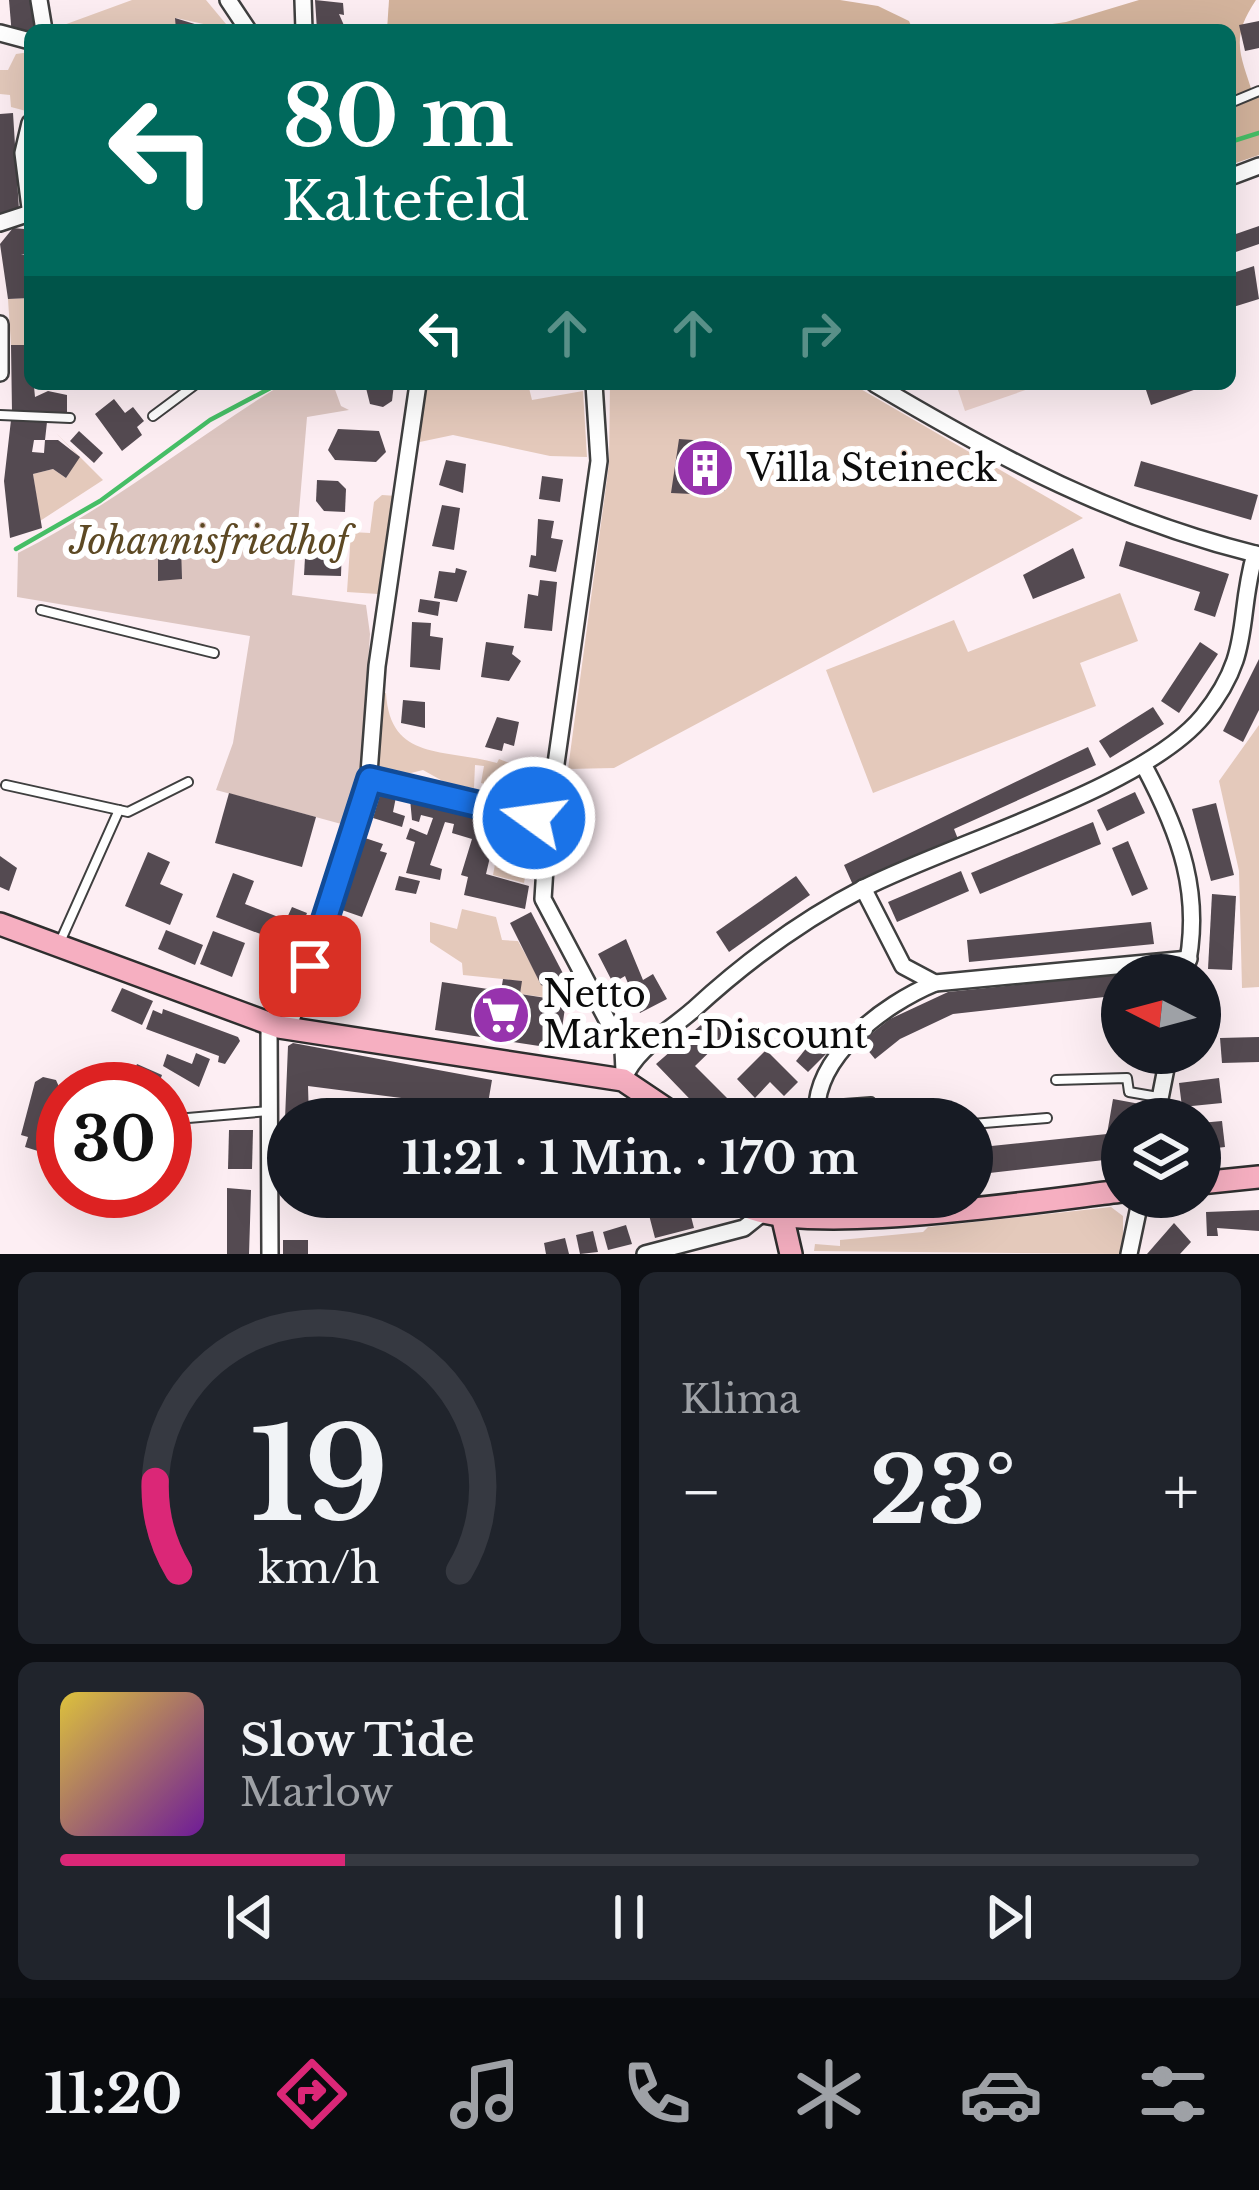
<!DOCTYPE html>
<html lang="de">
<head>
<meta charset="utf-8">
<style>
  body { margin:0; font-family:"Libre Baskerville",serif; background:#20242c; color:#f1f3f6; height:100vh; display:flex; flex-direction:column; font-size:45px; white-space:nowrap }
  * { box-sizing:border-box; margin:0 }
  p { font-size:39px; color:#9ea1a6 }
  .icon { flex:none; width:66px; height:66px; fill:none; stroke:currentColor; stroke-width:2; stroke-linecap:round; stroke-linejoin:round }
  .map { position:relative; height:1254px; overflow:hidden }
  .side { display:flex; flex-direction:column; gap:18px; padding:18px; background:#0d0f14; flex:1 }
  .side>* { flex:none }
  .guide { position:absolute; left:24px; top:24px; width:1212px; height:366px; border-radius:18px; box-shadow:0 12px 48px #0002; background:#00695c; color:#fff; overflow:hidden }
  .needle { width:78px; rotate:276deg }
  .fabs { position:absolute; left:1101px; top:954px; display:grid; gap:24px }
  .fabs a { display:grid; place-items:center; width:120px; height:120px; border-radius:50%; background:#171b24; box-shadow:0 12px 48px #0002; font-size:60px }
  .speed { position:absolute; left:36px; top:1062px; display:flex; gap:24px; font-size:60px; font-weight:700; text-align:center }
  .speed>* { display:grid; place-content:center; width:156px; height:156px; border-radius:50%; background:#171b24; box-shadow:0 12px 48px #0002; line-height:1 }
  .speed .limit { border:18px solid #d22; background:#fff; color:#111 }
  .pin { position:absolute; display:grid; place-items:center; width:102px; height:102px; color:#fff; margin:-51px; border-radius:24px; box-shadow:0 6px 18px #0006 }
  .me { position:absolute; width:132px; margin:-66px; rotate:284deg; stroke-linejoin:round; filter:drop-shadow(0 0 9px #0008) }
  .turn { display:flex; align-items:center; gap:42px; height:252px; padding:0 60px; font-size:54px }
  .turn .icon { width:156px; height:156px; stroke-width:2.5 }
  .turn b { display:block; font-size:84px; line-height:102px }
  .lanes { display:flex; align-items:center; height:114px; padding:0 60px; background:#0003; justify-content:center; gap:60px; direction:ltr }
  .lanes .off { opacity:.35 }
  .big { font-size:90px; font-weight:700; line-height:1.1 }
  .side .card { flex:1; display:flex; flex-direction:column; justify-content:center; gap:18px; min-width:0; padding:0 42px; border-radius:18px; background:#20242c }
  .side .dial { align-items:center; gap:0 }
  .dial svg { height:312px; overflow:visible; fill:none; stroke:#363941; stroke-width:7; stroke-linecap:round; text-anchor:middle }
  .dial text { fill:#f1f3f6; stroke:none }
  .song { display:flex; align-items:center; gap:36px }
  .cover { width:144px; height:144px; border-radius:18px; background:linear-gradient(135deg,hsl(50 70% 55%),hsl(280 70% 35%)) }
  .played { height:12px; border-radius:6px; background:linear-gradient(90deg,#db2777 25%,#363941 25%) }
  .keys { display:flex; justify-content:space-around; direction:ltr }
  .heat { display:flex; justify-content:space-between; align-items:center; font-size:66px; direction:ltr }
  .side .tiles { flex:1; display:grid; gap:18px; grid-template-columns:1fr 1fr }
  .card:last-child { grid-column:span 2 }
  .trip { position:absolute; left:267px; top:1098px; width:726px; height:120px; border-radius:60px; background:#171b24; box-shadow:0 12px 48px #0002; font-weight:700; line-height:120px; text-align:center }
  .menu { display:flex; height:192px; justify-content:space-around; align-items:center; background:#090b0e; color:#9ea1a6 }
  .menu .icon { width:84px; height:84px }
  .menu .active { color:#db2777 }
  .menu b { font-size:54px; color:#f1f3f6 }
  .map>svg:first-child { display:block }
  .green { fill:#e4c9bb }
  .forest { fill:#d3b39c }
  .cemetery { fill:#ddc6c1 }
  .pitch { fill:#ecd2cc }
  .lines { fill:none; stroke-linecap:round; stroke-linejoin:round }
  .stream { stroke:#46be66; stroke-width:4.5 }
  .building { fill:#544a51 }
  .lane-casing { stroke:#3f3f3f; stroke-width:12 }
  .street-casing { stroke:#3f3f3f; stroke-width:20 }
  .secondary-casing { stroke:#2e2e2e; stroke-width:26 }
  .lane { stroke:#fff; stroke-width:8 }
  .street { stroke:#fff; stroke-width:15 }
  .secondary { stroke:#f6afc1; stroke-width:21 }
  .route-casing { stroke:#114b97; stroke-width:30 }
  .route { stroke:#1a73e8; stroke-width:21 }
  .labels { text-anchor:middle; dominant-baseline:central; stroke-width:12; stroke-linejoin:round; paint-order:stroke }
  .poi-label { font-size:36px; fill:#0c0c0c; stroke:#fff; text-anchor:start }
  .park-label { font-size:36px; font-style:italic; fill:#5d4924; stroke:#fff }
</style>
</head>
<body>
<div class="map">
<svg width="1259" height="1254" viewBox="0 0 1259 1254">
  <rect width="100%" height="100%" fill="#fdeef3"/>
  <g class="green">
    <path d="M132 0H206L231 30 176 18V30H50Z"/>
    <path d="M30 52V112L11 107 10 95 0 94V70H8L16 54Z"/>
    <path d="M30 298V345H11L8 299Z"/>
    <path d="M426 384H528L532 400 583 391 587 457 550 456 453 435 415 443Z"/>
    <path d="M610 384H852L1083 518 614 768 568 769 609 464Z"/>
    <path d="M56 433 103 480 40 521 33 474 53 469 66 478 79 457Z"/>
    <path d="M382 495 397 496 378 594 347 592 351 532 370 533 374 502Z"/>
    <path d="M1120 593 1138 641 1080 663 1096 706 873 793 826 670 954 620 968 652Z"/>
    <path d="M386 693C390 762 445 748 497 763L499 759 517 766 529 761 535 776 544 780 542 812 536 798 481 783 484 766 475 765 474 788 448 784 423 770 407 774 378 768 380 694Z"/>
    <path d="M1259 725V987L1242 988 1239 871 1219 781Z"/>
    <path d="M503 822 534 829 524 883 493 875Z"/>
    <path d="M462 909 496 917 502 940 518 941 544 988 543 997 520 994 521 981 463 975 462 963 430 942V922L457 929Z"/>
    <path d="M1111 1207 1123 1216V1254L814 1251 815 1244 840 1246V1240L923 1232 928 1227Z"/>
  </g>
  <g class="forest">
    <path d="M389 0H840L878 6 909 21 913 30H387Z"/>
    <path d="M1139 0H1256C1229 40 1241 55 1254 98L1259 97V155L1230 165V30H1010L1066 22Z"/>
  </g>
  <path class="cemetery" d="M283 384H333L341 406 349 410 307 417 292 595 366 605 370 634 361 772 345 825 216 790 233 743 250 636 17 597 18 553C113 505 193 439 283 384Z"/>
  <path class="pitch" d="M956 384H1043L965 411Z"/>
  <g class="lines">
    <g class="stream">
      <path d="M1230 142 1259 133"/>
      <path d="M16 549 100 501 210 420 278 384"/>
    </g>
  </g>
  <g class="building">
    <path d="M9 0H32L35 30 30 37 12 36Z"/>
    <path d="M315 0 343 3 344 15 339 14 346 30H317Z"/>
    <path d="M175 18 211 29V30H176Z"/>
    <path d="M1259 21V48L1245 51 1239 25Z"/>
    <path d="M13 113 19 210 0 215V114Z"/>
    <path d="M1259 226V244L1230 254V236Z"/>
    <path d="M13 228 24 229 26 254H21L30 256V298L8 299 0 244Z"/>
    <path d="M1254 266 1259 299 1230 308V274Z"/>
    <path d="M11 345H30L35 397 48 391 67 395V412H12Z"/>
    <path d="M365 384H394L392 401 383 407 370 404Z"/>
    <path d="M1144 384H1208V385L1151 405Z"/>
    <path d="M114 399 125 413 133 407 144 421 137 427 142 435 122 451 95 414Z"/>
    <path d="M11 420 47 422 45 440H34L32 452 44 453 45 440H58L80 457 66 478 53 469 33 474 42 528 10 538 4 481Z"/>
    <path d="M338 429 379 431 386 452 376 462 335 460 328 450Z"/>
    <path d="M79 431 103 453 94 463 70 441Z"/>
    <path d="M679 439 721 442 720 462 734 463 733 479 725 478V491L707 489 708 475 694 474 692 494 671 493Z"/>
    <path d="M446 460 466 464 463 493 439 485Z"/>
    <path d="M1141 461 1258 495 1251 520 1134 486Z"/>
    <path d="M542 476 563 479 560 502 539 499Z"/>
    <path d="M317 480 338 481 346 489 345 512 324 511 316 501Z"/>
    <path d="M442 505 460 508 454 550 432 546Z"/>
    <path d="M538 519 554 521 551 538 563 540 556 572 529 567 531 555 536 556Z"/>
    <path d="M165 534H172L181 546 182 579 158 581V549Z"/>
    <path d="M306 541 342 543 341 576 304 575Z"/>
    <path d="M1126 541 1229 574 1215 617 1194 610 1200 592 1119 566Z"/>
    <path d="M1073 548 1085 578 1033 599 1023 575Z"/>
    <path d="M456 568 467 571 457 602 434 598 439 571 455 573Z"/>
    <path d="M540 580 557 582 552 631 524 628 528 594 538 596Z"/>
    <path d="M420 599 440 602 438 616 418 612Z"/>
    <path d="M412 622 431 623 430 636 443 638 440 670 410 667Z"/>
    <path d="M486 642 514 646 512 654 521 661 509 681 481 677Z"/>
    <path d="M1200 642 1218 654 1179 713 1161 701Z"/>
    <path d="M1259 659V710L1243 742 1223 731Z"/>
    <path d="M403 700 425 702V728L401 723Z"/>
    <path d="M1153 707 1164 724 1110 758 1099 741Z"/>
    <path d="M497 717 519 722 514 746 504 743 502 751 485 747Z"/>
    <path d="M1088 747 1096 765 954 829 958 839 853 885 844 865Z"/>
    <path d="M381 792 396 797 393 812 405 816 402 827 373 818Z"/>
    <path d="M1135 792 1145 813 1107 831 1097 810Z"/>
    <path d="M229 793 316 817 302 867 215 843Z"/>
    <path d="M410 799 499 819 486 874 529 886 525 909 464 895 468 877 461 875 472 839 452 833 454 824 445 822 430 865 442 869 440 880 406 873 415 842 406 839 410 828 427 835 433 818 421 815 419 822 412 820Z"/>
    <path d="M1216 803 1234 875 1211 881 1192 809Z"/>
    <path d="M1093 822 1101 844 980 894 971 873Z"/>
    <path d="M365 838 383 844 380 851 387 853 362 917 342 910Z"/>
    <path d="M1128 841 1148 889 1132 896 1112 848Z"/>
    <path d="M148 852 170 862 160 884 183 894 170 925 125 906Z"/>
    <path d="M0 856 17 868 9 891 0 887Z"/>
    <path d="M961 871 969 891 897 922 888 902Z"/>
    <path d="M233 873 254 881 245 904 286 920 292 907 307 913 294 947 216 917Z"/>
    <path d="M399 876 420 881 416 894 395 890Z"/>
    <path d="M796 876 810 895 729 952 716 932Z"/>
    <path d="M1212 894 1236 896 1232 970 1208 969Z"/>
    <path d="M531 912 569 985 558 992 541 985 510 923Z"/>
    <path d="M1151 922 1154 944 969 962 967 940Z"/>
    <path d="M166 930 203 945 195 965 158 949Z"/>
    <path d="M213 931 245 943 232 977 200 964Z"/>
    <path d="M626 939 643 980 653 974 667 999 640 1013 625 976 613 983 598 954Z"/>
    <path d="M1122 974V995L953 1014 900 1039 875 1059 861 1042 890 1019 948 992Z"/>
    <path d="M503 979 522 981 520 994 566 1001 559 1049 435 1030 442 982 501 991Z"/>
    <path d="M122 988 153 1001 142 1025 111 1011Z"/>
    <path d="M163 1009 238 1037 240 1041 225 1064 218 1062 219 1056 146 1029 153 1010 162 1014Z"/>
    <path d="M710 1017 727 1035 695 1066 748 1119H709L656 1064Z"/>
    <path d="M820 1031 834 1046 808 1072 796 1061Z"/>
    <path d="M1259 1037V1062L1222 1063 1220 1038Z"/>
    <path d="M293 1043 492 1080 487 1109 308 1086 309 1119H285L288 1046Z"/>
    <path d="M766 1050 798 1082 784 1096 770 1082 755 1098 737 1079Z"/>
    <path d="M196 1053 210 1059 199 1087 163 1066 167 1054 192 1064Z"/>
    <path d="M137 1064 162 1075 157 1089H126Z"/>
    <path d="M43 1077 56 1080 60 1089 47 1142 41 1140 38 1151 25 1147 28 1137 21 1135 35 1082Z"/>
    <path d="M1219 1078 1222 1103 1182 1107 1179 1083Z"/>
    <path d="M503 1099 534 1102 532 1119H501Z"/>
    <path d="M1113 1099 1140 1104 1137 1119H1122V1158L972 1175V1148L1107 1134Z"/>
    <path d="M1222 1121 1225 1147 1200 1150V1123Z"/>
    <path d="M229 1130H253L252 1169H228Z"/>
    <path d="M227 1188 251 1190 249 1254H227Z"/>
    <path d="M662 1197H686L694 1228 655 1238 649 1215 666 1210Z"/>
    <path d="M1259 1210V1231L1217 1228 1218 1236H1207L1206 1212Z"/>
    <path d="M1174 1223 1191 1242 1180 1254H1147Z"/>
    <path d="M626 1225 632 1244 608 1250 603 1232Z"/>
    <path d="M593 1231 598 1252 580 1254 576 1235Z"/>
    <path d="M565 1238 569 1254H546L544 1243Z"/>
    <rect x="283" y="1240" width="25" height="14"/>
  </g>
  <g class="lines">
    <defs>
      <g id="lane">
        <path d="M1230 103 1259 91"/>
        <path d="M0 415 70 418"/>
        <path d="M153 416 196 384"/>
        <path d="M41 610 214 653"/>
        <path d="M6 785 128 812 188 782"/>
        <path d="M60 942 119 810"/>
        <path d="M1056 1080 1127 1078 1129 1092 1158 1097"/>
        <path d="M817 1106 871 1102 872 1119"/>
        <path d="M165 1120 269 1111"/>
        <path d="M972 1124 1047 1118"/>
      </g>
      <g id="street">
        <path d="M39 0 44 30"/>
        <path d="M228 0 248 30"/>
        <path d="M303 0 304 30"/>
        <path d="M0 33 30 41"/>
        <path d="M30 123 23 153 30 208"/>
        <path d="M1230 177 1259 166"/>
        <path d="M0 223 30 213"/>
        <path d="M0 324V373"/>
        <path d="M594 384 599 461 548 820 543 899 623 1050 624 1071"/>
        <path d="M875 384C1003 460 1113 519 1259 555"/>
        <path d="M1143 764C1180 833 1204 896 1185 975"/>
        <path d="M370 779 548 820"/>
        <path d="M863 888 903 966 935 983 1189 959"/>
        <path d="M269 1024 270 1254"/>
        <path d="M288 1029 367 800 377 666 418 384"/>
        <path d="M623 1080C636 1048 668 1032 693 1010 744 963 802 920 864 888 952 843 1144 788 1203 716 1254 653 1236 620 1255 554"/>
        <path d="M817 1119C811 1058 884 1004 935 983"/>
        <path d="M1156 1119 1169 1053"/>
        <path d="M645 1254 744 1228 764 1212"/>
        <path d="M1129 1254 1141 1197"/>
      </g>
      <g id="secondary">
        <path d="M0 924 279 1027 623 1080 681 1119"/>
        <path d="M1200 1183 1259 1177"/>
        <path d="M733 1197C768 1244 1058 1198 1122 1191"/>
        <path d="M782 1215 791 1254"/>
      </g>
    </defs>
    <use href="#lane" class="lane-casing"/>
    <use href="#street" class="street-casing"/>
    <use href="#secondary" class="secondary-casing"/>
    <use href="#lane" class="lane"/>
    <use href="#street" class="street"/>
    <use href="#secondary" class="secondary"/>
  </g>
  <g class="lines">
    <defs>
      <path id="route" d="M310 966 370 779 534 818"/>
    </defs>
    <use href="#route" class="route-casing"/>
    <use href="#route" class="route"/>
  </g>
  <defs>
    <symbol id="building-disc" viewBox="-11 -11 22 22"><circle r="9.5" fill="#9733ad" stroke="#fff"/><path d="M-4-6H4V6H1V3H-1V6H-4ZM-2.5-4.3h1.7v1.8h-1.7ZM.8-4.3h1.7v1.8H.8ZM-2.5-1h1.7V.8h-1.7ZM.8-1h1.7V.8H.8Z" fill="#fff"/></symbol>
    <symbol id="supermarket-disc" viewBox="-11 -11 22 22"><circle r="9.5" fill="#9733ad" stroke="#fff"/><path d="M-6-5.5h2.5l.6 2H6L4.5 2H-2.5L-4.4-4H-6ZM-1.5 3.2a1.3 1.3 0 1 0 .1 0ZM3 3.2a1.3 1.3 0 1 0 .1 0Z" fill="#fff"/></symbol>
  </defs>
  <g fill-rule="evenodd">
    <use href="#building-disc" x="672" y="435" width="66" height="66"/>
    <use href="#supermarket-disc" x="468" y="982" width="66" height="66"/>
  </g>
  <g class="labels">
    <g class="poi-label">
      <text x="747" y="468">Villa Steineck</text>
      <text x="543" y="994">Netto<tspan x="543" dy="41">Marken-Discount</tspan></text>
    </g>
    <g class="park-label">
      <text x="209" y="541">Johannisfriedhof</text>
    </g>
  </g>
</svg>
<div class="fabs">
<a><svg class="needle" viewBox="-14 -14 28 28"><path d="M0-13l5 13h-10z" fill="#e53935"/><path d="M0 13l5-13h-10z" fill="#9ea1a6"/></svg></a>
<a><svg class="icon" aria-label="layers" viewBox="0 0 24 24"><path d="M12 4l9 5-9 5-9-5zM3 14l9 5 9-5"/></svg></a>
</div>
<div class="speed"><div class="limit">30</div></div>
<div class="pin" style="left:310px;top:966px;background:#d93025"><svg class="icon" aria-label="arrive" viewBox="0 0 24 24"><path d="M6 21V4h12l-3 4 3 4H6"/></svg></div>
<svg class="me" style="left:534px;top:818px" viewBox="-20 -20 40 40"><circle r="17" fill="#1a73e8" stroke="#fff" stroke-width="3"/><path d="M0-11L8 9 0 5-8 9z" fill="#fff"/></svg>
<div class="trip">11:21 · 1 Min. · 170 m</div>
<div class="guide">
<div class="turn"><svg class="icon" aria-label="left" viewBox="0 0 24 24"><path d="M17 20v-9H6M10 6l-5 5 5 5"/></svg><div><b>80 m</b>Kaltefeld</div></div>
<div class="lanes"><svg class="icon" aria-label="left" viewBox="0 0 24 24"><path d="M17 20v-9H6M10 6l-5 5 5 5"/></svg><svg class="icon off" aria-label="ahead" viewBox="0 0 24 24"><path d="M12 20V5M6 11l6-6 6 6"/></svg><svg class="icon off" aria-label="ahead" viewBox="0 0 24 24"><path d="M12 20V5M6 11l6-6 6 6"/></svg><svg class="icon off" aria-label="right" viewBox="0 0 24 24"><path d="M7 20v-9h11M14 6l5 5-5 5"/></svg></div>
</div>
</div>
<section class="side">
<div class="tiles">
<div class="card dial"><svg viewBox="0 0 100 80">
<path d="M14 69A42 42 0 1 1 86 69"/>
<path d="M14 69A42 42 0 0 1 8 46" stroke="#db2777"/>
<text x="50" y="56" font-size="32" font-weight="700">19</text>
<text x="50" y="72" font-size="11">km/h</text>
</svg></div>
<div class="card"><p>Klima</p>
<div class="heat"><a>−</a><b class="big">23°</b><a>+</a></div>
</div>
<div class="card">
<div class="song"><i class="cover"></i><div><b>Slow Tide</b><p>Marlow</p></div></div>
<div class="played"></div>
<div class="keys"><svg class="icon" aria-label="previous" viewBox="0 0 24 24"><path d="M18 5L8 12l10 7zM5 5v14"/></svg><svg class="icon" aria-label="pause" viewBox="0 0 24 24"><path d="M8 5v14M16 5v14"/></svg><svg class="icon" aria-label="next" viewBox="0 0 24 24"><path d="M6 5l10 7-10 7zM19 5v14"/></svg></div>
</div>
</div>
</section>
<nav class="menu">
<b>11:20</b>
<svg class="icon active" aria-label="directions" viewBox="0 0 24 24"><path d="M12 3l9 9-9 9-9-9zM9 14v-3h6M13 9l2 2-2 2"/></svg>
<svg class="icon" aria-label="music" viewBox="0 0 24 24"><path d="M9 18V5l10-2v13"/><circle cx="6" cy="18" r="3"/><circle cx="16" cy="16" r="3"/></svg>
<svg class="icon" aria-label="phone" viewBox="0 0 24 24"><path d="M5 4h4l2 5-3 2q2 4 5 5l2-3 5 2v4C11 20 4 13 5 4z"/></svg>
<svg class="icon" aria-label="climate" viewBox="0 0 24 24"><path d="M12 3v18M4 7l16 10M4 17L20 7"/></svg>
<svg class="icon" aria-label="car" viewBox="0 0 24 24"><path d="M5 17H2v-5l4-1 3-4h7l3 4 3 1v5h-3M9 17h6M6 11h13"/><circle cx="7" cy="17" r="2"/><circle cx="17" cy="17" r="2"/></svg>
<svg class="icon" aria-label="filters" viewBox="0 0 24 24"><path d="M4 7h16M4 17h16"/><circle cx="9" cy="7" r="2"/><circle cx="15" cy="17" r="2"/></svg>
</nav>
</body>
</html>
